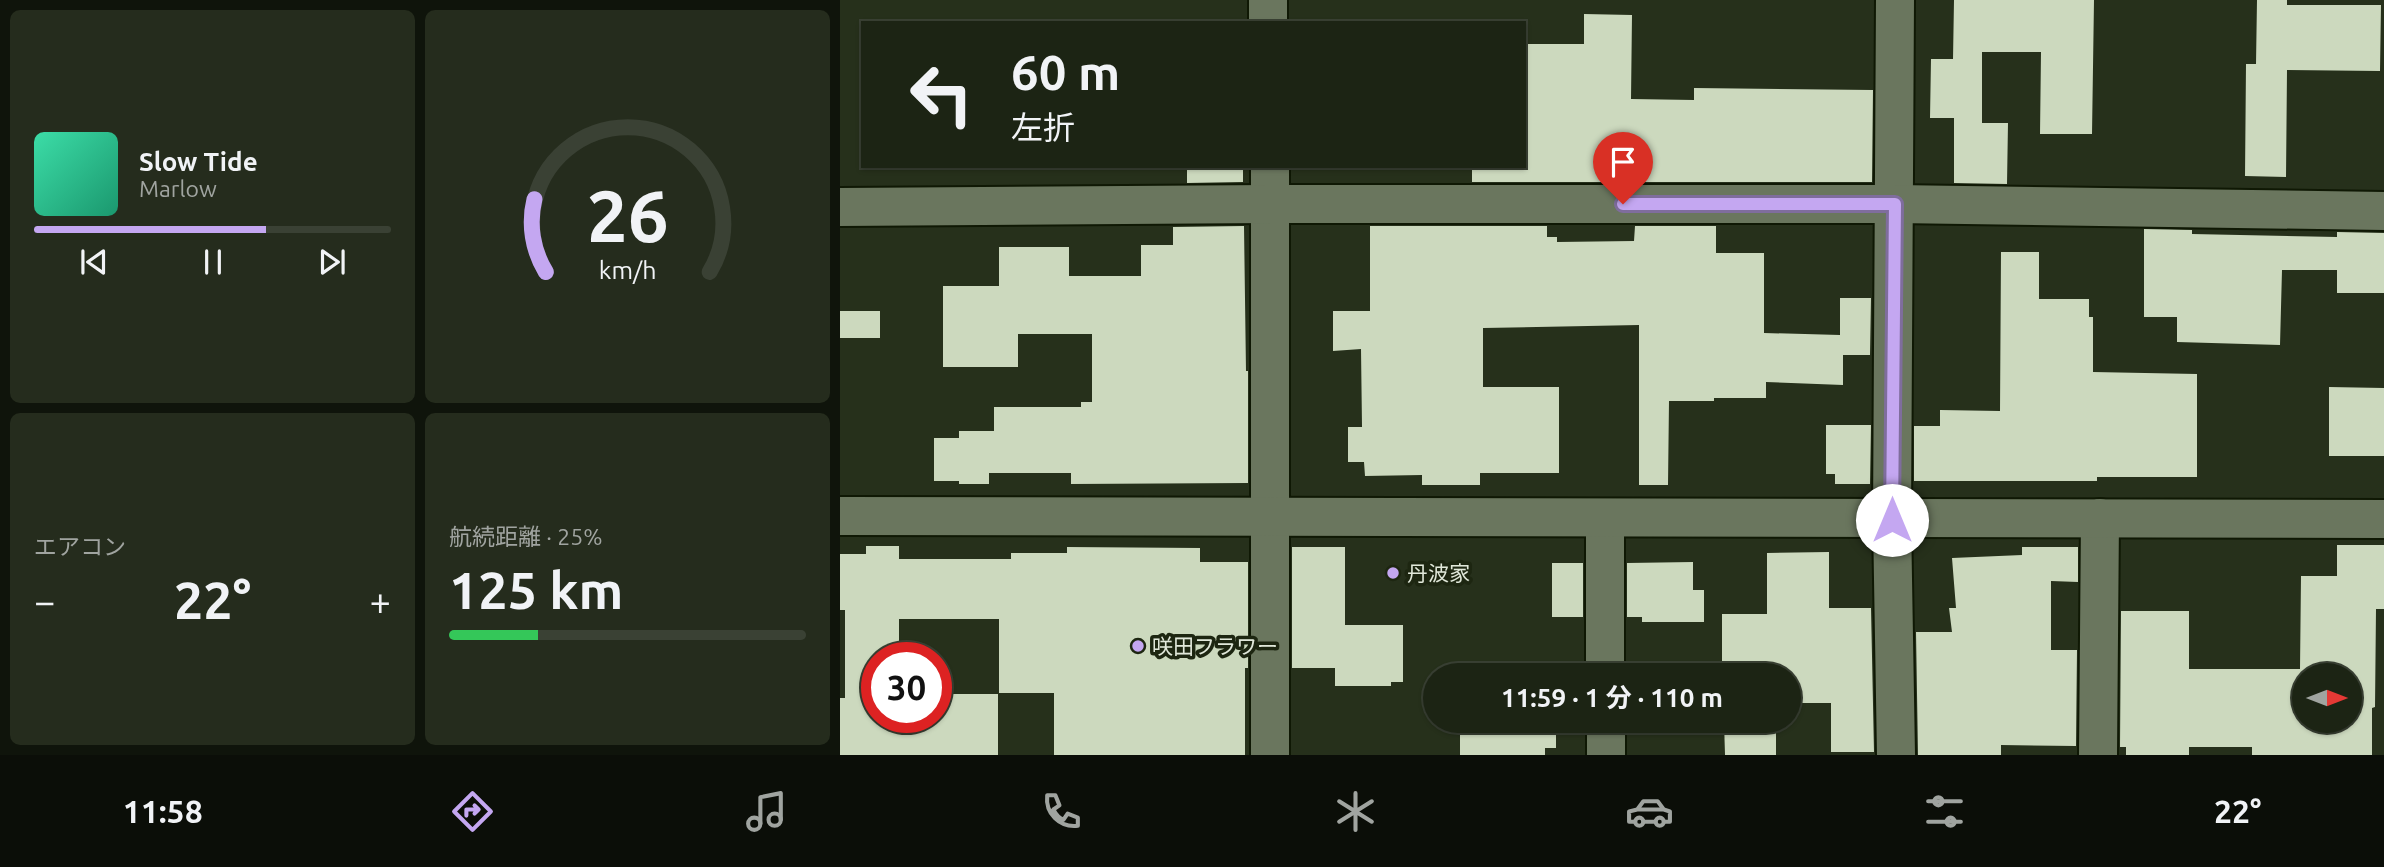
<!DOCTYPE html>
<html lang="ja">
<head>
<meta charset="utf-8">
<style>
  body { margin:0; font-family:Ubuntu,"Noto Sans JP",sans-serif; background:#252c1d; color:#f1f3f6; height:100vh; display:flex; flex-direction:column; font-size:26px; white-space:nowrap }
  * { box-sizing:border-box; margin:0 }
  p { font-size:23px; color:#a0a4a0 }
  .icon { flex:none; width:38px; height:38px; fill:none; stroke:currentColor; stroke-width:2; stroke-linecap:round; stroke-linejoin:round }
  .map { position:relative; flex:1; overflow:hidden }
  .details { display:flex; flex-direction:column; gap:10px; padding:10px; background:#0f140b; width:840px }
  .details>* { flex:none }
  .top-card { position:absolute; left:21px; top:21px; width:665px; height:147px; border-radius:0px; box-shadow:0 2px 5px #0004,0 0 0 2px #3a4134; background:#1c2414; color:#f1f3f6; overflow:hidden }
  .needle { width:46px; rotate:90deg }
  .buttons { position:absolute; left:1452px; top:663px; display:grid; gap:14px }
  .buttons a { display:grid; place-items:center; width:70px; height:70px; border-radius:50%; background:#1c2414; box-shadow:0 2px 5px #0004,0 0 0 2px #3a4134; font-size:35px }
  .speed { position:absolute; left:21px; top:642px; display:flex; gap:14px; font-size:35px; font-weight:700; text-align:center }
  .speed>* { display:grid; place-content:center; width:91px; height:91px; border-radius:50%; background:#1c2414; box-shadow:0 2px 5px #0004,0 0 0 2px #3a4134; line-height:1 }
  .speed .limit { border:10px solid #d22; background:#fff; color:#111 }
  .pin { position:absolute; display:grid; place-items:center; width:60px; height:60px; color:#fff; margin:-72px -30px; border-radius:50% 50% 50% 0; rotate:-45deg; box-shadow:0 0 7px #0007 }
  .pin .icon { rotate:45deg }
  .me { position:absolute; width:77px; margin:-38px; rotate:0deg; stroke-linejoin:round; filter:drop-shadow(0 0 5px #0008) }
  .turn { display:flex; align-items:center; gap:24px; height:147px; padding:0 35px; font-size:32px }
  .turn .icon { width:91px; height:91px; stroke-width:2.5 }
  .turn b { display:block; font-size:49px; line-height:60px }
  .big { font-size:52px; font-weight:700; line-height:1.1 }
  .details .card { flex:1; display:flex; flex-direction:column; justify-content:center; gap:10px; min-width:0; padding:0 24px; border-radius:10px; background:#252c1d }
  .details .dial { align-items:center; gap:0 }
  .dial svg { height:182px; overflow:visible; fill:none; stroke:#3a4134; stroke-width:7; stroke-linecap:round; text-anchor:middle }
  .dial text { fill:#f1f3f6; stroke:none }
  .song { display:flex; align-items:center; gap:21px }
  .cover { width:84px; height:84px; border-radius:10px; background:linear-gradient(135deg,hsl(160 70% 55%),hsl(160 70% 35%)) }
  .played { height:7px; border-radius:4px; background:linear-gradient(90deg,#c4a7f1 65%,#3a4134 65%) }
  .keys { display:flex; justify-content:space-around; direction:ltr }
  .heat { display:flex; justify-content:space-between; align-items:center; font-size:38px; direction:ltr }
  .charge { height:10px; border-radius:5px; background:linear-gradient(90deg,#34c759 25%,#3a4134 0) }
  .details .tiles { flex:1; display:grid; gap:10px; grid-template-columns:repeat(2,1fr) }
  .trip { position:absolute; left:583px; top:663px; width:378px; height:70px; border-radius:35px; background:#1c2414; box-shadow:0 2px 5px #0004,0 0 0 2px #3a4134; font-weight:700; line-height:70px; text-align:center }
  .dock { display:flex; height:112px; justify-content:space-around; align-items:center; background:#0b0e08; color:#a0a4a0 }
  .dock .icon { width:49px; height:49px }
  .dock .current { color:#c4a7f1 }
  .dock b { font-size:32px; color:#f1f3f6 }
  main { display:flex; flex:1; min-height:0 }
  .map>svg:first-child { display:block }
  .building { fill:#ccd9be; fill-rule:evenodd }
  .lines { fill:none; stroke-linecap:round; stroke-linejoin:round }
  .minor-casing { stroke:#0f1804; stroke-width:42 }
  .tertiary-casing { stroke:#0f1804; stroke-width:42 }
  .minor { stroke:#6a765e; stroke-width:38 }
  .tertiary { stroke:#6a765e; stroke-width:38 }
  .route-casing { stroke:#7f6d9d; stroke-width:18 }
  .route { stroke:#c4a7f1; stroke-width:12 }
  .poi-dot { fill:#c4a7f1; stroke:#1d2611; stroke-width:2.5 }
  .labels { text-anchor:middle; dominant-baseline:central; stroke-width:7; stroke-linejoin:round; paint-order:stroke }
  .poi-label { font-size:21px; fill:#e1e8da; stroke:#1d2611; text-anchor:start }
</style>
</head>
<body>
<main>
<section class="details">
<div class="tiles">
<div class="card">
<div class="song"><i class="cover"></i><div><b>Slow Tide</b><p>Marlow</p></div></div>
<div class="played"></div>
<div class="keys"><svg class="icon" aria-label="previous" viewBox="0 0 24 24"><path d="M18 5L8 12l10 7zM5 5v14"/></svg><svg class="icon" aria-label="pause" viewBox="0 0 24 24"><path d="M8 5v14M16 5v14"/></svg><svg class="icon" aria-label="next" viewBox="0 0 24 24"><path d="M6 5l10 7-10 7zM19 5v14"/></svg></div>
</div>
<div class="card dial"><svg viewBox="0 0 100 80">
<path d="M14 69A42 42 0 1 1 86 69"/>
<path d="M14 69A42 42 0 0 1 9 37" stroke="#c4a7f1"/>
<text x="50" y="56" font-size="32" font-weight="700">26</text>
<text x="50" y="72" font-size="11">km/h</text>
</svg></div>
<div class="card"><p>エアコン</p>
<div class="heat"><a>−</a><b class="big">22°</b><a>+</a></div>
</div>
<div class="card"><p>航続距離 · 25%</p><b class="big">125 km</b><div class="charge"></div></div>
</div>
</section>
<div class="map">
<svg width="1544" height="755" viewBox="0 0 1544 755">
  <rect width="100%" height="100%" fill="#26301b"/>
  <g class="building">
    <path d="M1114 0H1254L1252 134H1200L1201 52H1142V123H1168L1167 184 1114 183V118H1090L1091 59H1113Z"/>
    <path d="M1417 0H1447V5H1541L1540 71 1447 70 1446 177 1405 176 1406 64H1416Z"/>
    <path d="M744 14 792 15 791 99 854 100V88L1033 90 1032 182H632V166H684V44H744Z"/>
    <path d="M347 166H403V182L347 183Z"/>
    <path d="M404 226 406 371H408V483L231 484V473H149V484H119V481H94V438H119V431H154V407H241V402H252V334H178V367H103V286H159V247H229V276H301V245H333V227Z"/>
    <path d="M530 226H707V237H717V242L794 241 795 226H876V253H924V333L1000 335V298H1031L1030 355H1003V385L926 382V398H874V401H829L828 485H799V325L643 328V387H719V473H640V485H582V475L525 476 524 462H508V427H522L521 349 493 351V311H530Z"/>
    <path d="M1304 229 1352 230V234L1497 237V232L1544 233V293H1497V270H1442L1440 345 1337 342V317H1304Z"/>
    <path d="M1161 252H1199V299H1249V317H1253V372L1357 374V477H1257V481H1074V426H1100V410L1160 411Z"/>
    <rect x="0" y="311" width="40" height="27"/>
    <path d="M1489 387 1544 388V456H1489Z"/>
    <path d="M986 425H1031L1030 484H995V474H986Z"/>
    <path d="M1497 545H1544V609H1536L1535 707 1532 708V755H1412V747H1349V755H1286V747H1280L1281 611H1349V669H1460L1461 576H1497ZM1465 676H1510V721H1465Z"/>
    <path d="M26 546H59V559H171V553H227V547L360 548V562H408V668H405V755H214V693H159V619H59V658H37V718H96V694H158V755H0V698H5V610H0V554H26Z"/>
    <path d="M452 547H505V625H563V682H551V686H495V668H452Z"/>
    <path d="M1182 547H1238V582L1211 581V650H1237L1236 746 1161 745V755H1078L1076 632H1112L1109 608H1116L1112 558 1182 555Z"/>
    <path d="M989 552V608H1031L1034 752H991V703H948V676H882V614H927V553Z"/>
    <path d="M853 562V590H864V622H802V617H787V563Z"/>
    <rect x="712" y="563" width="31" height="54"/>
    <path d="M620 721H716V748H705V755H620Z"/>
    <path d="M884 721H936V755H885Z"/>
  </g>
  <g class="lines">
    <defs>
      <g id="minor">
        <path d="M428 0V23"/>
        <path d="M1055 0 1052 520 1056 755"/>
        <path d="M430 166V755"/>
        <path d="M0 207 430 204H1055L1544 211"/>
        <path d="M765 518V676"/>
        <path d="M766 721V755"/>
        <path d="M1258 755 1260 518"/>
      </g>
      <path id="tertiary" d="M0 516 1544 519"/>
    </defs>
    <use href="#minor" class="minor-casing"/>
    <use href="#tertiary" class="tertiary-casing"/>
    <use href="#minor" class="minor"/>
    <use href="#tertiary" class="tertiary"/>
  </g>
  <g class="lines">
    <defs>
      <path id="route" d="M783 204H1055L1052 520"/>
    </defs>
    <use href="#route" class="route-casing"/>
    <use href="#route" class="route"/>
  </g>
  <g class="poi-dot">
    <circle cx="553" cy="573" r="7"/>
    <circle cx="298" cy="646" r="7"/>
  </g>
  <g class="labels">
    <g class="poi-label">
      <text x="567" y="573">丹波家</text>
      <text x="312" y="646">咲田フラワー</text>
    </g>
  </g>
</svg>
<div class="buttons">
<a><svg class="needle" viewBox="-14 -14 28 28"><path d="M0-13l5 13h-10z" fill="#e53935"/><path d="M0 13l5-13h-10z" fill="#a0a4a0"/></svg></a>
</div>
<div class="speed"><div class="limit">30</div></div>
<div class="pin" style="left:783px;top:204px;background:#d93025"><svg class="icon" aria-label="arrive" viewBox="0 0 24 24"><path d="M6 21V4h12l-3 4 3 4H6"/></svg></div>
<svg class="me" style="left:1052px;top:520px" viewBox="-20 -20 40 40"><circle r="19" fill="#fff"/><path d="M0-13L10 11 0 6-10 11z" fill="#c4a7f1"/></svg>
<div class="trip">11:59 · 1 分 · 110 m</div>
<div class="top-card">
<div class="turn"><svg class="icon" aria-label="left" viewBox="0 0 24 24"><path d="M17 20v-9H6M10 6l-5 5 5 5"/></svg><div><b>60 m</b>左折</div></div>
</div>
</div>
</main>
<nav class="dock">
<b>11:58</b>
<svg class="icon current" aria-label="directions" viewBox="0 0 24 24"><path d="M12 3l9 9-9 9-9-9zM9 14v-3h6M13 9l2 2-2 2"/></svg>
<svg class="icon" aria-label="music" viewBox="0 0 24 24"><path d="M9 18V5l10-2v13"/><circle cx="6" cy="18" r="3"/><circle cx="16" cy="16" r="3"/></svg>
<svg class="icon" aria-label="phone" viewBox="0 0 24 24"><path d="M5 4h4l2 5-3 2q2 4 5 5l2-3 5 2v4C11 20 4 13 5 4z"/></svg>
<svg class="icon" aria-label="climate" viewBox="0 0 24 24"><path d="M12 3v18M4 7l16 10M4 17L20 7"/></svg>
<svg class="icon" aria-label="car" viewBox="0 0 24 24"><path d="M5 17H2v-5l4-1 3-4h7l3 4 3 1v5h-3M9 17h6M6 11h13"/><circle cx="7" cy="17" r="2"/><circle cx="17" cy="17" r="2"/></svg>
<svg class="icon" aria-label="filters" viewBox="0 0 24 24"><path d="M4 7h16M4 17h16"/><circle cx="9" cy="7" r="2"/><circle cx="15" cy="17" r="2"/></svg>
<b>22°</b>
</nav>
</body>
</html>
